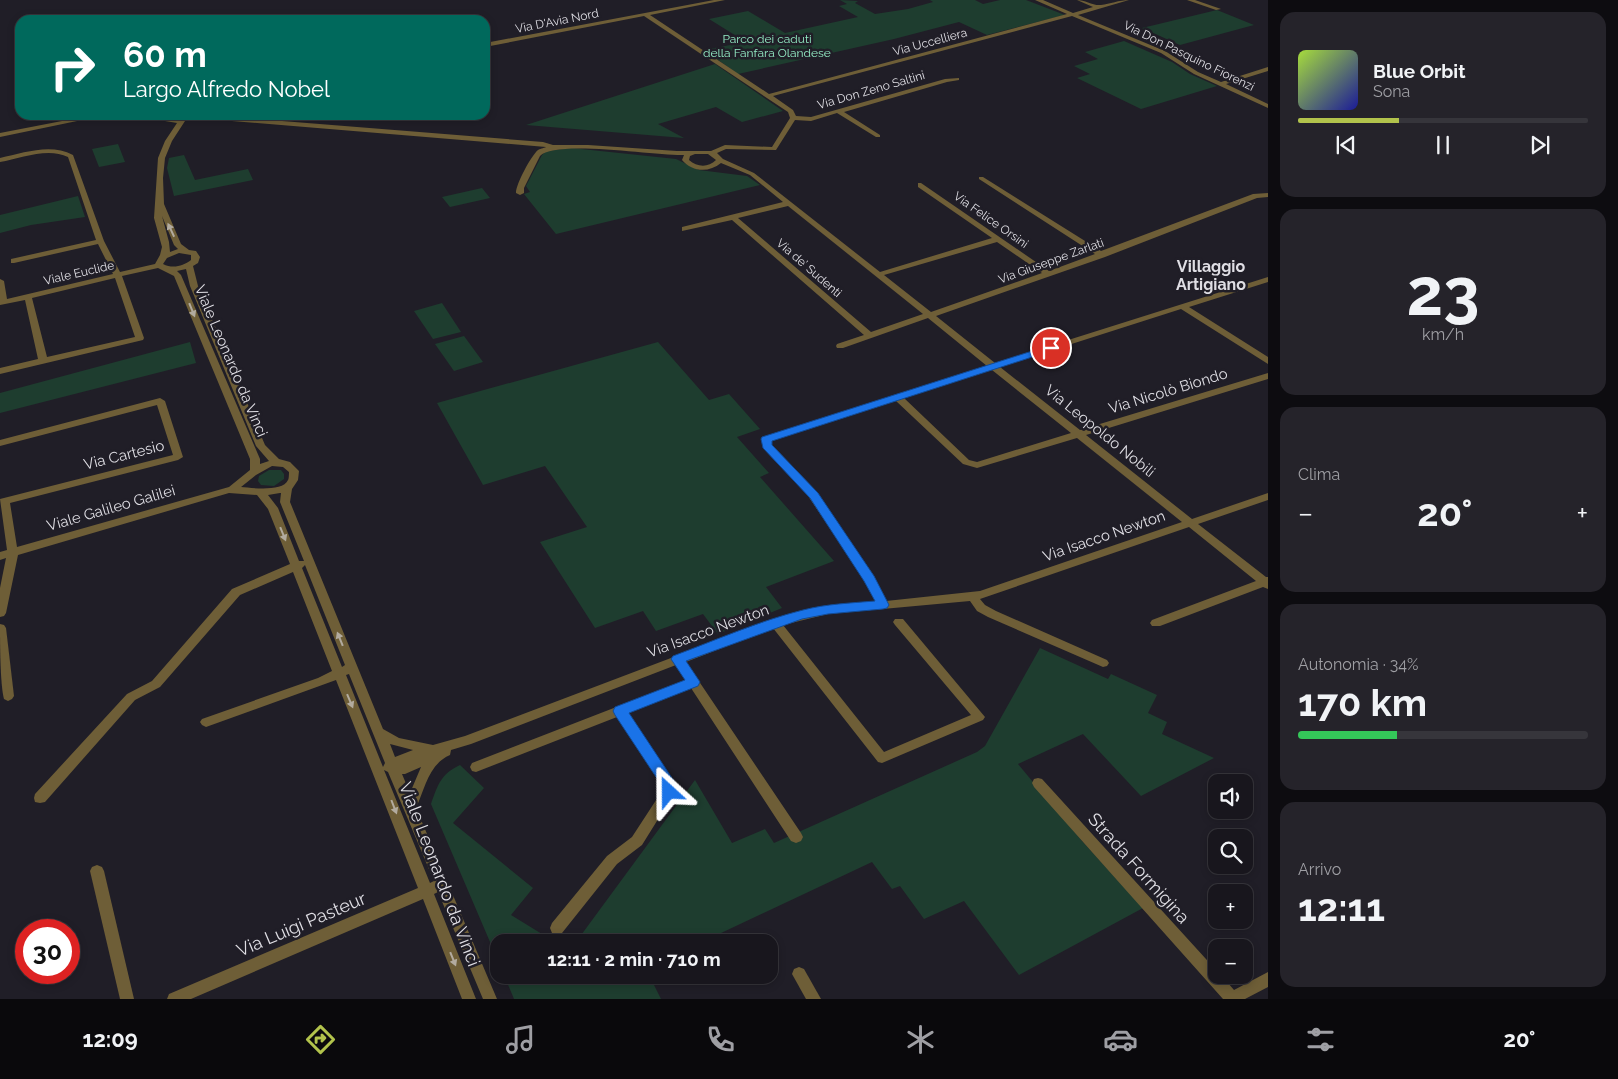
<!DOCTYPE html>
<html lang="it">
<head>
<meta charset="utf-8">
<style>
  body { margin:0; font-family:Raleway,sans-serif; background:#25232a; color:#f1f3f6; height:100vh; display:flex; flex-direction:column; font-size:19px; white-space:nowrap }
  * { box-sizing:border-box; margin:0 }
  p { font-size:16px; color:#9f9fa4 }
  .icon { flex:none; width:28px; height:28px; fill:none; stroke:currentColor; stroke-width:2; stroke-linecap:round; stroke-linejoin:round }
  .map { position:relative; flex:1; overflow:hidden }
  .panel { display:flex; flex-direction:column; gap:12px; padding:12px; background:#0d0c10; width:350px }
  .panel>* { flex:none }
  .hud { position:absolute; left:15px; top:15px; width:475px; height:105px; border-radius:15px; box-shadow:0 2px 8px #0003,0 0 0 1px #36353b; background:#00695c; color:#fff; overflow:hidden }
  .fabs { position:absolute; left:1208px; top:774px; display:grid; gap:10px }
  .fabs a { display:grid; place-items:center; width:45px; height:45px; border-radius:10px; background:#18161d; box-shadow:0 2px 8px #0003,0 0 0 1px #36353b; font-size:25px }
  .speed { position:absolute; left:15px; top:919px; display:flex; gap:10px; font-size:25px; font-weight:700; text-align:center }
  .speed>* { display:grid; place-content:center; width:65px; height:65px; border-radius:50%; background:#18161d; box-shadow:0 2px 8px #0003,0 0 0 1px #36353b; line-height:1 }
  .speed .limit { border:8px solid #d22; background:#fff; color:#111 }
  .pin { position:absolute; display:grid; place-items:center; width:42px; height:42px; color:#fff; margin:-21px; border:2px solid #fff; border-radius:50%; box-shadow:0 1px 5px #0007 }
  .me { position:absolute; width:55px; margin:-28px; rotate:336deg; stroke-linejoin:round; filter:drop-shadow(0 0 4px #0008) }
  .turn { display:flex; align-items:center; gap:18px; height:105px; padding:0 25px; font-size:22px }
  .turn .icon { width:65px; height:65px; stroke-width:2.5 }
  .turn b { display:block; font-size:35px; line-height:42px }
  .big { font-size:38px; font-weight:700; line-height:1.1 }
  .panel .tile { flex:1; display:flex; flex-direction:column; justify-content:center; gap:8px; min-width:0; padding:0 18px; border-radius:15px; background:#25232a }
  .panel .dial { align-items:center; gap:0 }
  .dial b { font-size:65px; line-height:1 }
  .song { display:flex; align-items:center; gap:15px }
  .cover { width:60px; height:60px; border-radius:8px; background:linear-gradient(135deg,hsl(80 70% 55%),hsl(240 70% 35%)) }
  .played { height:5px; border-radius:2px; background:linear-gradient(90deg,#b2c34c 35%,#36353b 35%) }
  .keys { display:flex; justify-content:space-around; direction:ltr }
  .heat { display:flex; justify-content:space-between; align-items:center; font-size:28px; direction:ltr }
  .charge { height:8px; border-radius:4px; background:linear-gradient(90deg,#34c759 34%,#36353b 0) }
  .trip { position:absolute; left:490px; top:934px; width:288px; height:50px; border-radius:15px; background:#18161d; box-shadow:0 2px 8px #0003,0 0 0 1px #36353b; font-weight:700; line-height:50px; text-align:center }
  .tab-bar { display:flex; height:80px; justify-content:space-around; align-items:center; background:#0a090c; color:#9f9fa4 }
  .tab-bar .icon { width:35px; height:35px }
  .tab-bar .current { color:#b2c34c }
  .tab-bar b { font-size:22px; color:#f1f3f6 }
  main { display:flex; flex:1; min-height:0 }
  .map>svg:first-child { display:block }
  .green { fill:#1e3d2f }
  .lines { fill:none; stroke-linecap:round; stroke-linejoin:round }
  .minor { fill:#6e5e37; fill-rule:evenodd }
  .oneway { fill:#b2ab9f }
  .route { fill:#1a73e8; stroke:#114b97 }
  .labels { text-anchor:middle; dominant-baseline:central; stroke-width:5; stroke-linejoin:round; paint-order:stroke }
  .far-street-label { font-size:12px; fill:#dfdee4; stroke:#201e27 }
  .far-park-label { font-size:12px; fill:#93ebc4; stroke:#201e27 }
  .street-label { font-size:15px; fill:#dfdee4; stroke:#201e27 }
  .far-district-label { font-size:16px; font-weight:bold; fill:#dfdee4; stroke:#201e27 }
  .near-street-label { font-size:18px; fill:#dfdee4; stroke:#201e27 }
</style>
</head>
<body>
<main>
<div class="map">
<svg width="1268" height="999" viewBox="0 0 1268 999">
  <rect width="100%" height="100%" fill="#201e27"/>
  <g class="green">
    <path d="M840 0 858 1 855 3 875 14 908 9 933 2 930 0H975L983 4 1000 0H1026L1065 15 987 35 959 22 894 39 738 74 704 50 746 42 709 19 748 11 785 33 858 17 839 6 847 4Z"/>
    <path d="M1217 10 1254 25 1180 45 1142 28Z"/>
    <path d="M1124 41 1172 62 1190 74 1217 86 1141 109 1077 78 1090 74 1074 66 1098 59 1085 52Z"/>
    <path d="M715 64 783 111 742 122 716 107 658 124 684 138 526 125Z"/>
    <path d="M118 144 125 162 99 167 92 149Z"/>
    <path d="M572 148 676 159 699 170 747 176 760 185 556 234 524 194 530 192 526 186 542 155 546 151Z"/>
    <path d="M184 155 195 180 248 169 253 180 174 196 167 168 169 158Z"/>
    <path d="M482 188 490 198 450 207 442 197Z"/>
    <path d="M78 196 85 217 31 225 0 233V215Z"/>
    <path d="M442 303 461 332 433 339 414 311Z"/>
    <path d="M464 336 483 362 454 371 435 344Z"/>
    <path d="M190 342 196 363 0 413V393Z"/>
    <path d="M658 342 709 400 729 394 760 429 737 437 769 473 760 477 834 561 766 587 782 608 718 634 703 614 656 631 643 611 595 628 540 542 587 527 545 466 483 485 437 403Z"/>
    <path d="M269 470H281L284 474V479L274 486 261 485 258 481 259 476Z"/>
    <path d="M1040 648 1108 679 1111 674 1157 695 1148 713 1167 722 1162 734 1214 758 1141 796 1083 734 1018 764 1082 841 1143 908 1019 975 964 901 924 919 900 886 892 889 872 862 702 942H576L695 780 732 843 765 829 774 843 977 752 985 746Z"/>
    <path d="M460 765 484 788 453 823 533 888 511 915 555 942H499V963L431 804C438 784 441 774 460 765Z"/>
    <path d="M504 975H649L661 999H514Z"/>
  </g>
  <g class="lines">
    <g class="minor">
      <path d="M714 0H725L650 15 769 94 1067 14 1035 0H1043L1073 13 1093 7 1077 0C1085 0 1093 6 1101 5 1110 4 1119 0 1129 0L1078 15 1165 51 1198 72 1221 82 1268 67V71L1226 84 1268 104V108L1194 74 1161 53 1072 16 773 96 793 110 796 116 811 117 945 79 959 78V80L947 82 844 112 880 135V137H876L837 113 811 121 795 120 776 150 726 149 717 153 723 159 754 173 880 272 992 238 918 187V183H921L1049 271 1095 254 979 179V177H983L1101 251 1253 194 1268 193V197L1257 198 1105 257 936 316 995 363 1268 277V282L1189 307 1268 357V364L1181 309 1000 367 1080 430 1268 373V379L1086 435 1192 519 1268 493V500L1198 524 1266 577H1268V589L1263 587 1160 626H1152L1150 623 1152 620 1256 581 1189 527 980 599 985 605 996 611 1107 660 1109 663 1107 666 1103 667 988 617 977 611 970 601 828 614 783 625 884 752 971 715 895 625 893 622 895 619H903L985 717 983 720 882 763 878 762 773 628 686 662 801 833 803 837 801 841 796 843 791 841 691 688 628 713 670 777 675 792 642 845 617 864 562 933 557 935 552 933 550 928 552 923 607 856 632 837 662 791 660 783 617 717 476 772 472 771 470 767 472 763 686 680 676 665 471 744 451 750 450 755C429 764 425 788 416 808L497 999H483L438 892 434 894 476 999H462L423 899 191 999H167L169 994 418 888 336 680 206 727 202 725 200 722 202 719 318 678 332 671 293 572 240 595 160 687 135 700 45 802 40 803 35 802 34 798 35 794 127 694 152 681 232 589 290 564 268 509 257 495 229 493 18 555 6 613 4 616 0 617V588L6 558 0 560V552L7 550 0 499 173 455 157 405 0 446V440L160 398 165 401 183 457 178 460 10 503 17 547 229 487 250 470V459L174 276 158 268 122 276 144 338 143 340 0 374V368L38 359 25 300 0 305V279L4 281 7 299 113 274 98 244 14 263H11V259L96 240 68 157C48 147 21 158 0 162V158C24 153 50 143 73 155L104 241 120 272 155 264 160 255 162 247 154 218 158 158 165 141 177 123 165 121 162 115H168L170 119C180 120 187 115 196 115L185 121 172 141 165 158 163 178 164 204 181 244 189 250 196 251 200 257 198 263 193 266 198 286 265 445 279 459 290 462 299 471 298 480 292 489 290 502 383 729 399 738 433 745 465 736 771 620 828 606 876 602 865 580 806 493 764 448 761 439 763 437 987 366 928 318 843 348H837L836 346 837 344 864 335 732 220 682 231V227L783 202 750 175 721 163C709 173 692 172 682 160L684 155C657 156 555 139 540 156L524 188V193L520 195 516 193C516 184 531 156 538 150 539 149 544 148 546 147L208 119 205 117 208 115 543 142 553 145H588L677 151H711L725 145 772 147 790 118 788 112 644 16 485 47V43ZM695 154H708L716 160C708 168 697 167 689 160L690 156ZM788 206 923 314 871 332 738 218ZM162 216 174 245 178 249 170 252 169 242ZM997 242 1042 273 931 312 884 275ZM179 253 191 255V260C183 266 173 269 163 264L167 258ZM186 269 190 286 256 446 269 461 260 464V459L181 275 177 271ZM115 278 135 337 47 357 32 298ZM992 370 1071 433 977 462 969 460 904 398ZM896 401 963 464 977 468 1077 438 1182 522 980 591 886 601 874 576 814 489 772 445 771 441ZM272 466 283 467 289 472C289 473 289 479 288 480 283 492 252 488 241 487L256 475ZM280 493H281L280 502 304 561H299L278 508 268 495ZM305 565 345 665 342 667 302 568ZM349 674 385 763 383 767 346 675ZM390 744 413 750 395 757ZM421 767 410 793 402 774H405ZM384 770 388 772 434 881 430 883Z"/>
      <path d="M1187 0H1195L1221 9 1216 10Z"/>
      <path d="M93 115H106L0 137V133Z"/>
      <path d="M0 624 4 625 6 628 14 696 12 699 8 701 4 699C0 684 0 642 0 624Z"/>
      <path d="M1038 778 1042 779 1216 970V975H1221L1234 990 1268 972V987L1245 999H1223L1034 787 1032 783 1034 779Z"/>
      <path d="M97 865 102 867 104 871 134 999H120L90 871 92 867Z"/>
      <path d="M799 967 804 969 821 999H806L792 974 794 969Z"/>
    </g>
  </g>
  <defs><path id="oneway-solid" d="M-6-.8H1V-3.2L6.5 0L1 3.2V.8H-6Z" transform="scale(1.25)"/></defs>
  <g class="oneway">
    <use href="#oneway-solid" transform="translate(171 230) rotate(-115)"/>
    <use href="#oneway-solid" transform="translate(192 310) rotate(68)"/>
    <use href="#oneway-solid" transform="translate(283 534) rotate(68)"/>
    <use href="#oneway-solid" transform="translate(340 639) rotate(-112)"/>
    <use href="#oneway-solid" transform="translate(350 701) rotate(67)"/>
    <use href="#oneway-solid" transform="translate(394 807) rotate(69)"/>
    <use href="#oneway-solid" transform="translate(453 959) rotate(68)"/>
  </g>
  <path class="route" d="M1051 345 1054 346V350L772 441V445L818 493 874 576 889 605 887 608 883 609 828 614 802 619 686 661 700 682 698 686 629 713 674 781 676 792 674 796 669 798 664 796 660 783 615 715 613 711 615 707 685 680 671 659 673 656C716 640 759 621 803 610 826 604 851 603 875 601L864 581 810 498 763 448 761 439 762 437Z"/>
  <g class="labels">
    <g class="far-street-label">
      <text transform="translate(557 21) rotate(-11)">Via D'Avia Nord</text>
      <text transform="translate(930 42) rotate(-15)">Via Uccelliera</text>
      <text transform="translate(1189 56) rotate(26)">Via Don Pasquino Fiorenzi</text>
      <text transform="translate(871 90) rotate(-16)">Via Don Zeno Saltini</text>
      <text transform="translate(991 220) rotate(35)">Via Felice Orsini</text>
      <text transform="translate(1051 261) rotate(-20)">Via Giuseppe Zarlati</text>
      <text transform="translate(809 268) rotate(41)">Via de’ Sudenti</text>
      <text transform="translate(79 273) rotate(-13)">Viale Euclide</text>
    </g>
    <g class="far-park-label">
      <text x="767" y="39">Parco dei caduti<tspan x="767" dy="14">della Fanfara Olandese</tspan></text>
    </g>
    <g class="street-label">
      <text transform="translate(231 361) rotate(67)">Viale Leonardo da Vinci</text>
      <text transform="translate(1168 391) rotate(-17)">Via Nicolò Biondo</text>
      <text transform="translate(1100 431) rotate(39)">Via Leopoldo Nobili</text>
      <text transform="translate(124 455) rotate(-14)">Via Cartesio</text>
      <text transform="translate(111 508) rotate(-16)">Viale Galileo Galilei</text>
      <text transform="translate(1104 536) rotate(-19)">Via Isacco Newton</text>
      <text transform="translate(708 631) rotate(-20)">Via Isacco Newton</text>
    </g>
    <g class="far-district-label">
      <text x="1211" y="266">Villaggio<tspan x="1211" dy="18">Artigiano</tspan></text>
    </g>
    <g class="near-street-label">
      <text transform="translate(1139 868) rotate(48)">Strada Formigina</text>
      <text transform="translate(440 874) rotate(69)">Viale Leonardo da Vinci</text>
      <text transform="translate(301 924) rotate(-23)">Via Luigi Pasteur</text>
    </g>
  </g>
</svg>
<div class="fabs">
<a><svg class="icon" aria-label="sound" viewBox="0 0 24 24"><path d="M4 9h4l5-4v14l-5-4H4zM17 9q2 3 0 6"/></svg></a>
<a><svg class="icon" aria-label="search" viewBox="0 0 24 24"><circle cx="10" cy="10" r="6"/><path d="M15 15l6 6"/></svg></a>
<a>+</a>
<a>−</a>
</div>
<div class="speed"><div class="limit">30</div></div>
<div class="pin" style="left:1051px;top:348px;background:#d93025"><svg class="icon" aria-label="arrive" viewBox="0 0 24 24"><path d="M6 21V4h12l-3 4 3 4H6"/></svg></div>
<svg class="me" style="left:669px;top:792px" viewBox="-20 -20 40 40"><path d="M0-17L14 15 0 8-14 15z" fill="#1a73e8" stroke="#fff" stroke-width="4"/></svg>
<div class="trip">12:11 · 2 min · 710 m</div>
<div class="hud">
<div class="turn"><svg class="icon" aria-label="right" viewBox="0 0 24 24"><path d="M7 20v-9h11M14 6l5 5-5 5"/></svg><div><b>60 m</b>Largo Alfredo Nobel</div></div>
</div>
</div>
<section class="panel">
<div class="tile">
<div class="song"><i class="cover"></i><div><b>Blue Orbit</b><p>Sona</p></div></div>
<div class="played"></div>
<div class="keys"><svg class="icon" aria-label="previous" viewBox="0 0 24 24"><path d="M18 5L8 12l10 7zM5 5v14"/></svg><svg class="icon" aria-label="pause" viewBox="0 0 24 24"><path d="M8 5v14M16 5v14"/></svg><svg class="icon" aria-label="next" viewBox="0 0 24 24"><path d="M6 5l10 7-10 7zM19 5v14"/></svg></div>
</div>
<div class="tile dial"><b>23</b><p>km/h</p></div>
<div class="tile"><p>Clima</p>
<div class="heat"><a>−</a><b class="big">20°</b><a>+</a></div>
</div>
<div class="tile"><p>Autonomia · 34%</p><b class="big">170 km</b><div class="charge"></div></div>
<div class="tile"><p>Arrivo</p><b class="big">12:11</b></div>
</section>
</main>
<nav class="tab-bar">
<b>12:09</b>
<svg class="icon current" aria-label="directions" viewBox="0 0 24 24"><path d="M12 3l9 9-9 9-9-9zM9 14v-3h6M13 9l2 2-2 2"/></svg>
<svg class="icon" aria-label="music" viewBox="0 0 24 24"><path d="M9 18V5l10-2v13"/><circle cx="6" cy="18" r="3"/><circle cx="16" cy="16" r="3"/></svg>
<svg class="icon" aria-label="phone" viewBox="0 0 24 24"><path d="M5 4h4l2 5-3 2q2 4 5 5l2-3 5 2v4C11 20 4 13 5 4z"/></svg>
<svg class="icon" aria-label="climate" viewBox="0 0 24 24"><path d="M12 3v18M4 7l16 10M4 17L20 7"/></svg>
<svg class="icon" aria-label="car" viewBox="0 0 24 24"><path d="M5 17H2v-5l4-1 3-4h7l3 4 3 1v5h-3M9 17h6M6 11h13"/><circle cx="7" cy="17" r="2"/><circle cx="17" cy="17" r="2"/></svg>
<svg class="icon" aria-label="filters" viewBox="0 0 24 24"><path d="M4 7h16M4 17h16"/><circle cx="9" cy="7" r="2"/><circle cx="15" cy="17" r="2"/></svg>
<b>20°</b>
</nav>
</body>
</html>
